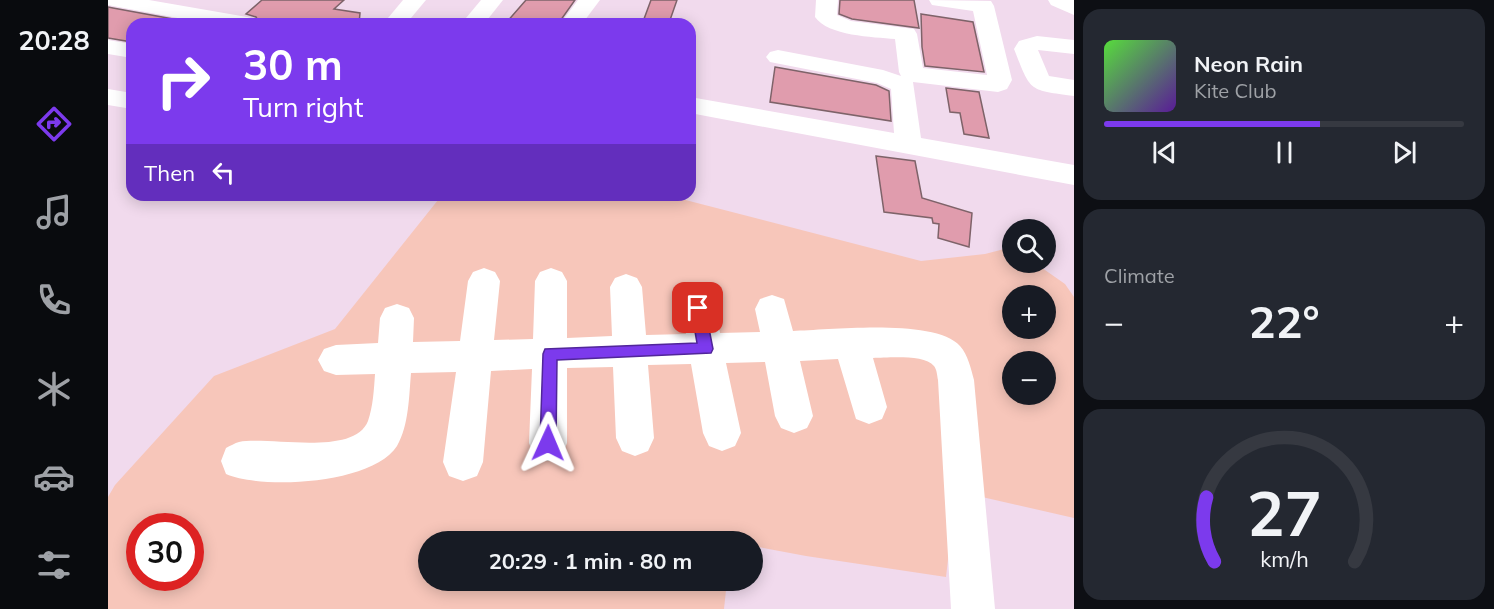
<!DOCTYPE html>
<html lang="en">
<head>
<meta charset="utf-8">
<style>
  body { margin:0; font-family:Mulish,sans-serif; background:#242831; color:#f1f3f6; height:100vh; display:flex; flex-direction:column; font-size:22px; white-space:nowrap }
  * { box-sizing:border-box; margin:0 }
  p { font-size:20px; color:#9ea1a6 }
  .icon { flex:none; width:33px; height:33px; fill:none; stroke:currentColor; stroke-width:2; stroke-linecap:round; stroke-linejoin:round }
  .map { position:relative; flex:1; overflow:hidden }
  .panel { display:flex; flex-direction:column; gap:9px; padding:9px; background:#0d0f14; width:420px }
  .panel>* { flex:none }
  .guide { position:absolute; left:18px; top:18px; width:570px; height:183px; border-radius:18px; box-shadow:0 3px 15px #0003; background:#7c3aed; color:#fff; overflow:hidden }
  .buttons { position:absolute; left:894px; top:219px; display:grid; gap:12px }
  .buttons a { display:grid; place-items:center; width:54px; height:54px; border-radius:50%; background:#171b24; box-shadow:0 3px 15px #0003; font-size:30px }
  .speed { position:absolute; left:18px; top:513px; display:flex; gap:12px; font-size:30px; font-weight:700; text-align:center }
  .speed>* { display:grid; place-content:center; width:78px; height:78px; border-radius:50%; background:#171b24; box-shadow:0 3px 15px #0003; line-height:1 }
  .speed .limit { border:9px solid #d22; background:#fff; color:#111 }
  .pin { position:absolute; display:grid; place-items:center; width:51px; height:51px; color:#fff; margin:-26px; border-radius:12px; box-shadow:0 3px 9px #0006 }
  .me { position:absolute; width:66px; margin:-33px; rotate:1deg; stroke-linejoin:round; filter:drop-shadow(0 0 4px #0008) }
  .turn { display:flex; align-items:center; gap:21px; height:126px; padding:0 18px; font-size:27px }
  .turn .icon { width:78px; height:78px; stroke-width:2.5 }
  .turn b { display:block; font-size:42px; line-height:51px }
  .then { display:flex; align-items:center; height:57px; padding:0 18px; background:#0003; gap:12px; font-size:22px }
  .big { font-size:45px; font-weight:700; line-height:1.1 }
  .panel .widget { flex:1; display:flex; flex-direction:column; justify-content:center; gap:9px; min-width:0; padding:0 21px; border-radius:18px; background:#242831 }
  .panel .dial { align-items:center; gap:0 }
  .dial svg { height:156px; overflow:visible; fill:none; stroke:#363941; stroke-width:7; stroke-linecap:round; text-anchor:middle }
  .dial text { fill:#f1f3f6; stroke:none }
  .song { display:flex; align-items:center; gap:18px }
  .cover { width:72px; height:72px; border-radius:9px; background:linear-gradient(135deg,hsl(110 70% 55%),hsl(270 70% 35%)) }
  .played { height:6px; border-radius:3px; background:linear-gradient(90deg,#7c3aed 60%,#363941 60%) }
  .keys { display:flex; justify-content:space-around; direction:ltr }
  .heat { display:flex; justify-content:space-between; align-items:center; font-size:33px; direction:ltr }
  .trip { position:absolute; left:310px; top:531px; width:345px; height:60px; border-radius:30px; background:#171b24; box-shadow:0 3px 15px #0003; font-weight:700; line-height:60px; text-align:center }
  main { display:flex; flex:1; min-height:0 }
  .tabs { display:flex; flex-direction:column; width:108px; justify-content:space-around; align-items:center; background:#090b0e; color:#9ea1a6 }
  .tabs .icon { width:42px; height:42px }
  .tabs .current { color:#7c3aed }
  .tabs b { font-size:27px; color:#f1f3f6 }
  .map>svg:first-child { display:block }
  .green { fill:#f7c6ba; fill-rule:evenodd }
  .building { fill:#e09cad; stroke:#7e6369; stroke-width:1.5 }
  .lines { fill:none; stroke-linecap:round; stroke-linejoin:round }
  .minor { fill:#fff; fill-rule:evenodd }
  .route { fill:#7c3aed; stroke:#51269a; stroke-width:1.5 }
</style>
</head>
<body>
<main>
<nav class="tabs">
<b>20:28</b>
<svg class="icon current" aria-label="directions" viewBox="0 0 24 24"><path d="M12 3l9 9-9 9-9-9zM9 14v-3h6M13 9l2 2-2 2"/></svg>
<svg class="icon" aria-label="music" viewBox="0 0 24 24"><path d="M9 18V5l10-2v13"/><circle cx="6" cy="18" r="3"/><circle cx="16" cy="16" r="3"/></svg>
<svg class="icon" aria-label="phone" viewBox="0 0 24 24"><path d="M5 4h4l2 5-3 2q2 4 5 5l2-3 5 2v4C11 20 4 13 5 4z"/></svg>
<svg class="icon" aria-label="climate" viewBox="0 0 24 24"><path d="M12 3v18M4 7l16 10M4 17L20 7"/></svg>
<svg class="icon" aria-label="car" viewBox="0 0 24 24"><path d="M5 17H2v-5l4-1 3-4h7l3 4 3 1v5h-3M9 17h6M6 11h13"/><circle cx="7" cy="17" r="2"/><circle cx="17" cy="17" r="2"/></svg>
<svg class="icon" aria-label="filters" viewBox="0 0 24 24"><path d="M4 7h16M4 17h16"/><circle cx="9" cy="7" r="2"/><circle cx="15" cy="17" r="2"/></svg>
</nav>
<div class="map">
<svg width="966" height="609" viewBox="0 0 966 609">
  <rect width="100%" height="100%" fill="#f1daed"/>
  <path class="green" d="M334 195H558L813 261 877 254 904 247V262L927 263 957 284 966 297V518L848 491 838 577 698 556 645 546V542H321V580L619 581 616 609H0V497L7 485 106 376 227 329ZM904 296H938V328H904ZM904 362H938V394H904ZM32 526H82V578H32Z"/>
  <g class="building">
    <path d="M154 0H236L226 9 252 13 251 24H152L148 17 138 14Z"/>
    <path d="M418 0H467L450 24H397Z"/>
    <path d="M543 0H569L561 23 536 19Z"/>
    <path d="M732 0H806L811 28 744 19 731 14Z"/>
    <path d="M0 7 5 8 76 21 73 24H24V42L0 38Z"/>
    <path d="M813 14 865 22 876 72 817 66 814 47Z"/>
    <path d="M667 67 768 85 781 91 783 121 662 102Z"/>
    <path d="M838 88 871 92 881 138 856 134 852 113 842 112Z"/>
    <path d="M768 156 807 161 814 198 864 213 861 247 830 238 831 224 825 223 824 218 776 212Z"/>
  </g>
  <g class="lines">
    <g class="minor">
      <path d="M0 0H41L139 17 147 19 150 24H102L5 6 0 5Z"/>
      <path d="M295 0H318L298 24H275Z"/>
      <path d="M373 0H395L376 24H353Z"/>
      <path d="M470 0H492L474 24H452Z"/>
      <path d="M708 0H730L729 15 743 21 806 29 809 34 815 68 879 75 865 11 824 5 821 0 883 1 886 6 904 80 899 89 890 92 805 82 813 138 966 165V185L582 113V97L786 133 783 89 769 83 662 62 658 57 662 52 670 50 775 70 793 76 791 72 787 39C765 37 720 36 707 17Z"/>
      <path d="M940 0H966V15L943 5Z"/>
      <path d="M929 36 966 40V54L930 50 941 76 966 80V96C920 90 923 92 906 49L911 41Z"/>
      <path d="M0 40 24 44V58L0 54Z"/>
      <path d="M0 89 24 93V109L0 105Z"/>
      <path d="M376 268 387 272 392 281 386 340 425 339 427 281 432 272 443 268 454 272 459 281V338L504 336 502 287 507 278 518 274 529 278 534 287 538 335 578 334 573 308 578 298 590 294 602 298 607 308 612 333 652 332 647 309 652 299 664 295 676 299 685 331C722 330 827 318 852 346 860 355 863 369 866 380L887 609H843L830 380C829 375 829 370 826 366 816 354 779 358 765 358L779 407 774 419 761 424 748 419 730 359 692 361 705 416 699 428 686 433 673 428 667 416 657 362 618 363 633 433 627 446 614 451 601 446 595 433 583 364 540 365 546 438 540 451 527 456 514 451 508 438 505 367 459 368V443L454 456 440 461 426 456 421 443 424 369 383 371 375 462 369 476 355 481 341 476 335 462 348 372 303 373C301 396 301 425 289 446 265 484 155 490 118 474L113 461 118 448C122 446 127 443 131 442 161 436 246 457 260 421 265 407 266 389 267 374L228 375 216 371 210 360 216 349 228 345 270 343 272 318 277 308 289 304 301 308 306 318 305 342 352 341 360 281 365 272Z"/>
    </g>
  </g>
  <path class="route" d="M590 303 594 304 597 308 605 349 603 353 449 360 448 443 446 448 440 450 434 448 432 443 435 354 437 349 589 343 583 308 585 304Z"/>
</svg>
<div class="buttons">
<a><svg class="icon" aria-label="search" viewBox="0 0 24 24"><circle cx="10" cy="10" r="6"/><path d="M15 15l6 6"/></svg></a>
<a>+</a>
<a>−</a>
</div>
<div class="speed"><div class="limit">30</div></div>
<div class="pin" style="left:590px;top:308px;background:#d93025"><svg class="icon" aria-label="arrive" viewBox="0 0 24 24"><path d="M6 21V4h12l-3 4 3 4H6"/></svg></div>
<svg class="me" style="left:440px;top:443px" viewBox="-20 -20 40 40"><path d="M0-17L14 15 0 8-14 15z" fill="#7c3aed" stroke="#fff" stroke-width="4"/></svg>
<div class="trip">20:29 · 1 min · 80 m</div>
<div class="guide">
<div class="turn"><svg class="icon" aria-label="right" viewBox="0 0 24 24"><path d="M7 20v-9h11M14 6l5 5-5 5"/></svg><div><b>30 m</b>Turn right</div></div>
<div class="then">Then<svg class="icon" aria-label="left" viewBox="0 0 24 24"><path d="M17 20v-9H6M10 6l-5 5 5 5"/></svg></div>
</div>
</div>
<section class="panel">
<div class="widget">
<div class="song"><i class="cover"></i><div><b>Neon Rain</b><p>Kite Club</p></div></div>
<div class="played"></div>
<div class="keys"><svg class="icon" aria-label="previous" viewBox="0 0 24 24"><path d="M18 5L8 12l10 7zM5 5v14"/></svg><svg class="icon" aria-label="pause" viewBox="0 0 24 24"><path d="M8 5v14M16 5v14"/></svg><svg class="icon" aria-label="next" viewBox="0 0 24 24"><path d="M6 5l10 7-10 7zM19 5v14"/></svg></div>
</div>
<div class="widget"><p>Climate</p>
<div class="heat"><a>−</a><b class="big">22°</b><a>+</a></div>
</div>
<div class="widget dial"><svg viewBox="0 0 100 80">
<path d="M14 69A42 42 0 1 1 86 69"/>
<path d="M14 69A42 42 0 0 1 10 36" stroke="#7c3aed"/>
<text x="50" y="56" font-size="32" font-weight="700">27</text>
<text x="50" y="72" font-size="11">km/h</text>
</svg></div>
</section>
</main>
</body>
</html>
